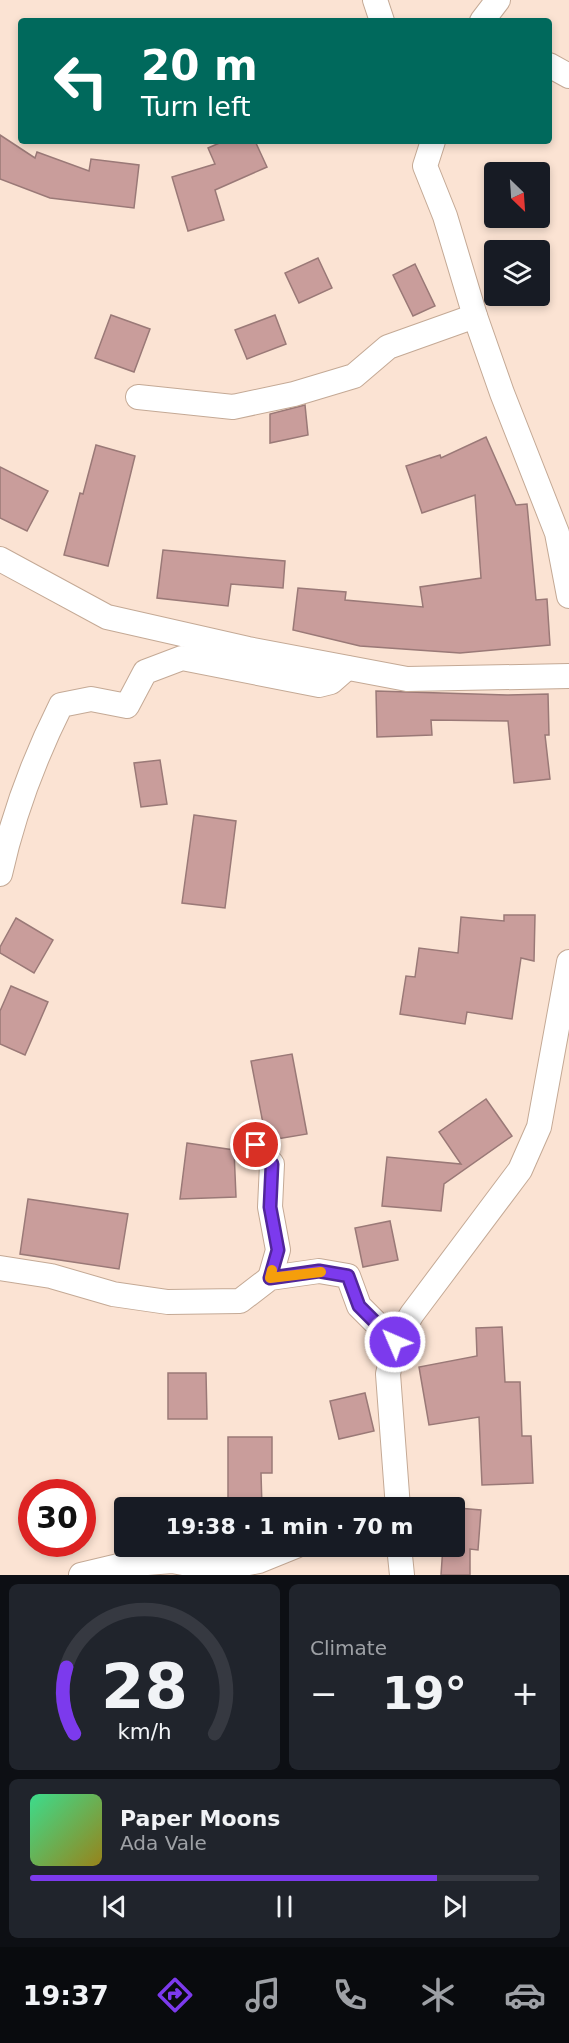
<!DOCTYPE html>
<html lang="en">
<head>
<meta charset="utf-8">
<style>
  body { margin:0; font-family:"DejaVu Sans",sans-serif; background:#20242c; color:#f1f3f6; height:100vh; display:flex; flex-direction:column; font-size:22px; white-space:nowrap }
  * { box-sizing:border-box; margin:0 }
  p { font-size:20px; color:#9ea1a6 }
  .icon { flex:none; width:33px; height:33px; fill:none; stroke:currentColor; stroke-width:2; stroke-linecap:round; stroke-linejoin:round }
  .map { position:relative; height:1575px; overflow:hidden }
  .details { display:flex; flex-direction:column; gap:9px; padding:9px; background:#0d0f14; flex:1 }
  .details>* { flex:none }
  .banner { position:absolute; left:18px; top:18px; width:534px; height:126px; border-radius:6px; box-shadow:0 3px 9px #0003; background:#00695c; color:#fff; overflow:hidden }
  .needle { width:39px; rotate:155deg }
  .controls { position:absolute; left:484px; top:162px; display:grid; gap:12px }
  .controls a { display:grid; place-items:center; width:66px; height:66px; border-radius:6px; background:#171b24; box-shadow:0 3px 9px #0003; font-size:30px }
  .speed { position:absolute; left:18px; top:1479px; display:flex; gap:12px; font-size:30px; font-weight:700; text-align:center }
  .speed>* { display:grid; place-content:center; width:78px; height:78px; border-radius:50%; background:#171b24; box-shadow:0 3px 9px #0003; line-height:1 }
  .speed .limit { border:9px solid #d22; background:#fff; color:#111 }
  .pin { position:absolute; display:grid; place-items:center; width:51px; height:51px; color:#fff; margin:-26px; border:3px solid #fff; border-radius:50%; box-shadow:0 2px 6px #0007 }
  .me { position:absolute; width:66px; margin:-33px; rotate:315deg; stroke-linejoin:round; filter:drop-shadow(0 0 4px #0008) }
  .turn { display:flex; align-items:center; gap:21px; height:126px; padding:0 24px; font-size:27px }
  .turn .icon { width:78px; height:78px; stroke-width:2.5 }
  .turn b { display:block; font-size:42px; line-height:51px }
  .big { font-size:45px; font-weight:800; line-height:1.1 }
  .details .card { flex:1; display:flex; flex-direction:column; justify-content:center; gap:9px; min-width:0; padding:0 21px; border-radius:9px; background:#20242c }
  .details .dial { align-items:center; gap:0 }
  .dial svg { height:156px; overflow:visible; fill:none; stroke:#363941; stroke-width:7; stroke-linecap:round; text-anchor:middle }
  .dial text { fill:#f1f3f6; stroke:none }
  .song { display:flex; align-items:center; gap:18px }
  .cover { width:72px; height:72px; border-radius:9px; background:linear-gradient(135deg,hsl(150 70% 55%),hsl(50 70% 35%)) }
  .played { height:6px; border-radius:3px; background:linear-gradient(90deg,#7c3aed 80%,#363941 80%) }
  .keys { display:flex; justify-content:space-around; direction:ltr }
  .heat { display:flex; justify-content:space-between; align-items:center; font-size:33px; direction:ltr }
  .details .tiles { flex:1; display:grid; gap:9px; grid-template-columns:1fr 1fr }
  .card:last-child { grid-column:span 2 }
  .trip { position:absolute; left:114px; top:1497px; width:351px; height:60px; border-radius:6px; background:#171b24; box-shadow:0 3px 9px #0003; font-weight:800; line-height:60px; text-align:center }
  .dock { display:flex; height:96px; justify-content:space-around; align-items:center; background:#090b0e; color:#9ea1a6 }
  .dock .icon { width:42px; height:42px }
  .dock .active { color:#7c3aed }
  .dock b { font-size:27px; color:#f1f3f6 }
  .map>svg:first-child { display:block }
  .building { fill:#c99d9b; stroke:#9a7977; stroke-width:1.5 }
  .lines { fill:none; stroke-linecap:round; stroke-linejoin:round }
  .street-casing { stroke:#c4a995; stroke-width:26 }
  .street { stroke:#fff; stroke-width:24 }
  .route-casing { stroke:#51269a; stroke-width:15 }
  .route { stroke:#7c3aed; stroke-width:10 }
  .slow { stroke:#f59e0b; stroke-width:10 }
</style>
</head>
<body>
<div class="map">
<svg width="569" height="1575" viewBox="0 0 569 1575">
  <rect width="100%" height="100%" fill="#fbe3d3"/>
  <g class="building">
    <path d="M0 135 35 158 37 152 89 171 91 159 139 165 134 208 50 198 0 179Z"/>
    <path d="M224 141H255L267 167 215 190 224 220 188 231 172 177 215 164 208 148Z"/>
    <path d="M318 258 332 288 299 303 285 273Z"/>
    <path d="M415 264 435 306 413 316 393 275Z"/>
    <path d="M111 315 150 329 134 372 95 358Z"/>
    <path d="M275 315 286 344 247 359 235 330Z"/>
    <path d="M305 405 308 435 270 443V414Z"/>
    <path d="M486 437 516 505 527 504 536 600 547 599 550 645 460 653 360 646 293 630 298 588 346 592 345 600 423 607 420 587 481 578 475 495 422 513 406 466 440 455 441 458Z"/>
    <path d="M96 445 135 456 108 566 64 555 80 493 83 494Z"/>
    <path d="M0 467 48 491 27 531 0 518Z"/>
    <path d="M163 550 285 561 283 588 231 584 228 606 157 598Z"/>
    <path d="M376 691 507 695 548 694 549 735H545L550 779 514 783 508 721 431 720 432 735 377 737Z"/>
    <path d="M160 760 167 804 141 807 134 763Z"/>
    <path d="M194 815 236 821 225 908 182 903Z"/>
    <path d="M504 915H535L534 961 521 958 512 1019 467 1012 465 1024 400 1014 406 976 415 977 419 948 458 953 461 917 504 921Z"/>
    <path d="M16 918 53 940 34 973 0 953V947Z"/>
    <path d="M11 986 48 1002 25 1055 0 1044V1011Z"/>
    <path d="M292 1054 307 1134 271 1140 265 1134 251 1061Z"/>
    <path d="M486 1099 512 1136 444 1184 441 1211 382 1206 387 1157 461 1164 439 1132Z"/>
    <path d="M187 1143 234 1150 236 1197 180 1199Z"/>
    <path d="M28 1199 128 1214 119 1269 20 1254Z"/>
    <path d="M390 1221 398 1260 363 1267 355 1228Z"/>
    <path d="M502 1327 505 1382H520L522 1436H531L533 1483 482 1485 479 1417 429 1425 419 1367 477 1356 476 1328Z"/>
    <path d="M168 1373H206L207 1419H168Z"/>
    <path d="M365 1393 374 1431 339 1439 330 1401Z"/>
    <path d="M228 1437H272V1473H261L262 1508H228Z"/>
    <path d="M446 1507 481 1510 478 1550 470 1549V1575H441L443 1546H454V1508Z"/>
  </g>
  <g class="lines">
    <defs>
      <g id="street">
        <path d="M375 0 382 21"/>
        <path d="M482 21 498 0"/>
        <path d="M549 65 569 76"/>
        <path d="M433 141 425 166 445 216 475 316 502 393 557 533 569 596"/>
        <path d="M138 397 233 407 294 394 354 376 388 347 475 316"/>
        <path d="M0 559 107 617 248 649 407 679 569 676"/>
        <path d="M0 874C13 815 34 759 61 705L91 699 127 706 145 672 182 658 319 685 331 682 347 668"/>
        <path d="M256 1145 272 1164 270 1207 278 1250 270 1278"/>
        <path d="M0 1268 51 1276 113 1294 168 1302 240 1301 270 1278 319 1271 348 1276 359 1306 395 1342"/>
        <path d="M398 1508 388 1374 395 1342 412 1314 520 1170 539 1127 569 962"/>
        <path d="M399 1546 402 1575"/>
        <path d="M81 1575 123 1565 172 1561 217 1569 259 1561 296 1546"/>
      </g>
    </defs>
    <use href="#street" class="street-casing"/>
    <use href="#street" class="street"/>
  </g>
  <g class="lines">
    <defs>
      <path id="route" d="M256 1145 272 1164 270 1207 278 1250 270 1278 319 1271 348 1276 359 1306 395 1342"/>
    </defs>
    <use href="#route" class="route-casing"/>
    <use href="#route" class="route"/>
    <path class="slow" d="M272 1270 270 1278 321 1272"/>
  </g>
</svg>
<div class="controls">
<a><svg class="needle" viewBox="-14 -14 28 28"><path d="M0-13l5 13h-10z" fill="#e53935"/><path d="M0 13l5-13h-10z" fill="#9ea1a6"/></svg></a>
<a><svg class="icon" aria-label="layers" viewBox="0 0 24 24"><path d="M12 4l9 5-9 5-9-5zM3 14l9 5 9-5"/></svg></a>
</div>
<div class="speed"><div class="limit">30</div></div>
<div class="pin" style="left:256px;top:1145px;background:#d93025"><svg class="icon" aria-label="arrive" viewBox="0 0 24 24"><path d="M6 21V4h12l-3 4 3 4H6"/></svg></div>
<svg class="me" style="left:395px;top:1342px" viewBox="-20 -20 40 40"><circle r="17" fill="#7c3aed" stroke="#fff" stroke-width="3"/><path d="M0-11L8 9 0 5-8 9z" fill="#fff"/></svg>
<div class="trip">19:38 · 1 min · 70 m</div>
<div class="banner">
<div class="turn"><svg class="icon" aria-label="left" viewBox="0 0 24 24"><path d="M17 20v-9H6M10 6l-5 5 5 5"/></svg><div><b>20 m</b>Turn left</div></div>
</div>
</div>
<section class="details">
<div class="tiles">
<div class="card dial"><svg viewBox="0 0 100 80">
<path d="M14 69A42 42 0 1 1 86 69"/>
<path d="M14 69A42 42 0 0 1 10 35" stroke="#7c3aed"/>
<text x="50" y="56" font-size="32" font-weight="700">28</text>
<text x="50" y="72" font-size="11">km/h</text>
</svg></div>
<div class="card"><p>Climate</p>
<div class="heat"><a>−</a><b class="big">19°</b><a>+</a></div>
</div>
<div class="card">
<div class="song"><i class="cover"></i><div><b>Paper Moons</b><p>Ada Vale</p></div></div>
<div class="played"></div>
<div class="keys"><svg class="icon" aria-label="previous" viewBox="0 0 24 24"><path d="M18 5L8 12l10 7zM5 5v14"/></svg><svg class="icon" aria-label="pause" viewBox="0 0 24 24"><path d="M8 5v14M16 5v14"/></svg><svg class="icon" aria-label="next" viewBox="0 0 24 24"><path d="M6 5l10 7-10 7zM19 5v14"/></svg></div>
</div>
</div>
</section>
<nav class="dock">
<b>19:37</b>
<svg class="icon active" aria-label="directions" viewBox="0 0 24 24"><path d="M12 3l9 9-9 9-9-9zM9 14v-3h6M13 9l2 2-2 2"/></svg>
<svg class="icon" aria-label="music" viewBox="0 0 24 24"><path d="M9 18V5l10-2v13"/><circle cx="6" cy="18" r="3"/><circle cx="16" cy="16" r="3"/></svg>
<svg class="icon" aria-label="phone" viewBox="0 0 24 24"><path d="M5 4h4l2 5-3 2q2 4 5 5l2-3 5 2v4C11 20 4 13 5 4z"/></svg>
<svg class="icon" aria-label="climate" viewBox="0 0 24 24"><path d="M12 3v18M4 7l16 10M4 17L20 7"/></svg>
<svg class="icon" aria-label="car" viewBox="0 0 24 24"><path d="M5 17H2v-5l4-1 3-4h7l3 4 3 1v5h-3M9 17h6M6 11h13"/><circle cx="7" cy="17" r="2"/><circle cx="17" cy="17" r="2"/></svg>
</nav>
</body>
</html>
